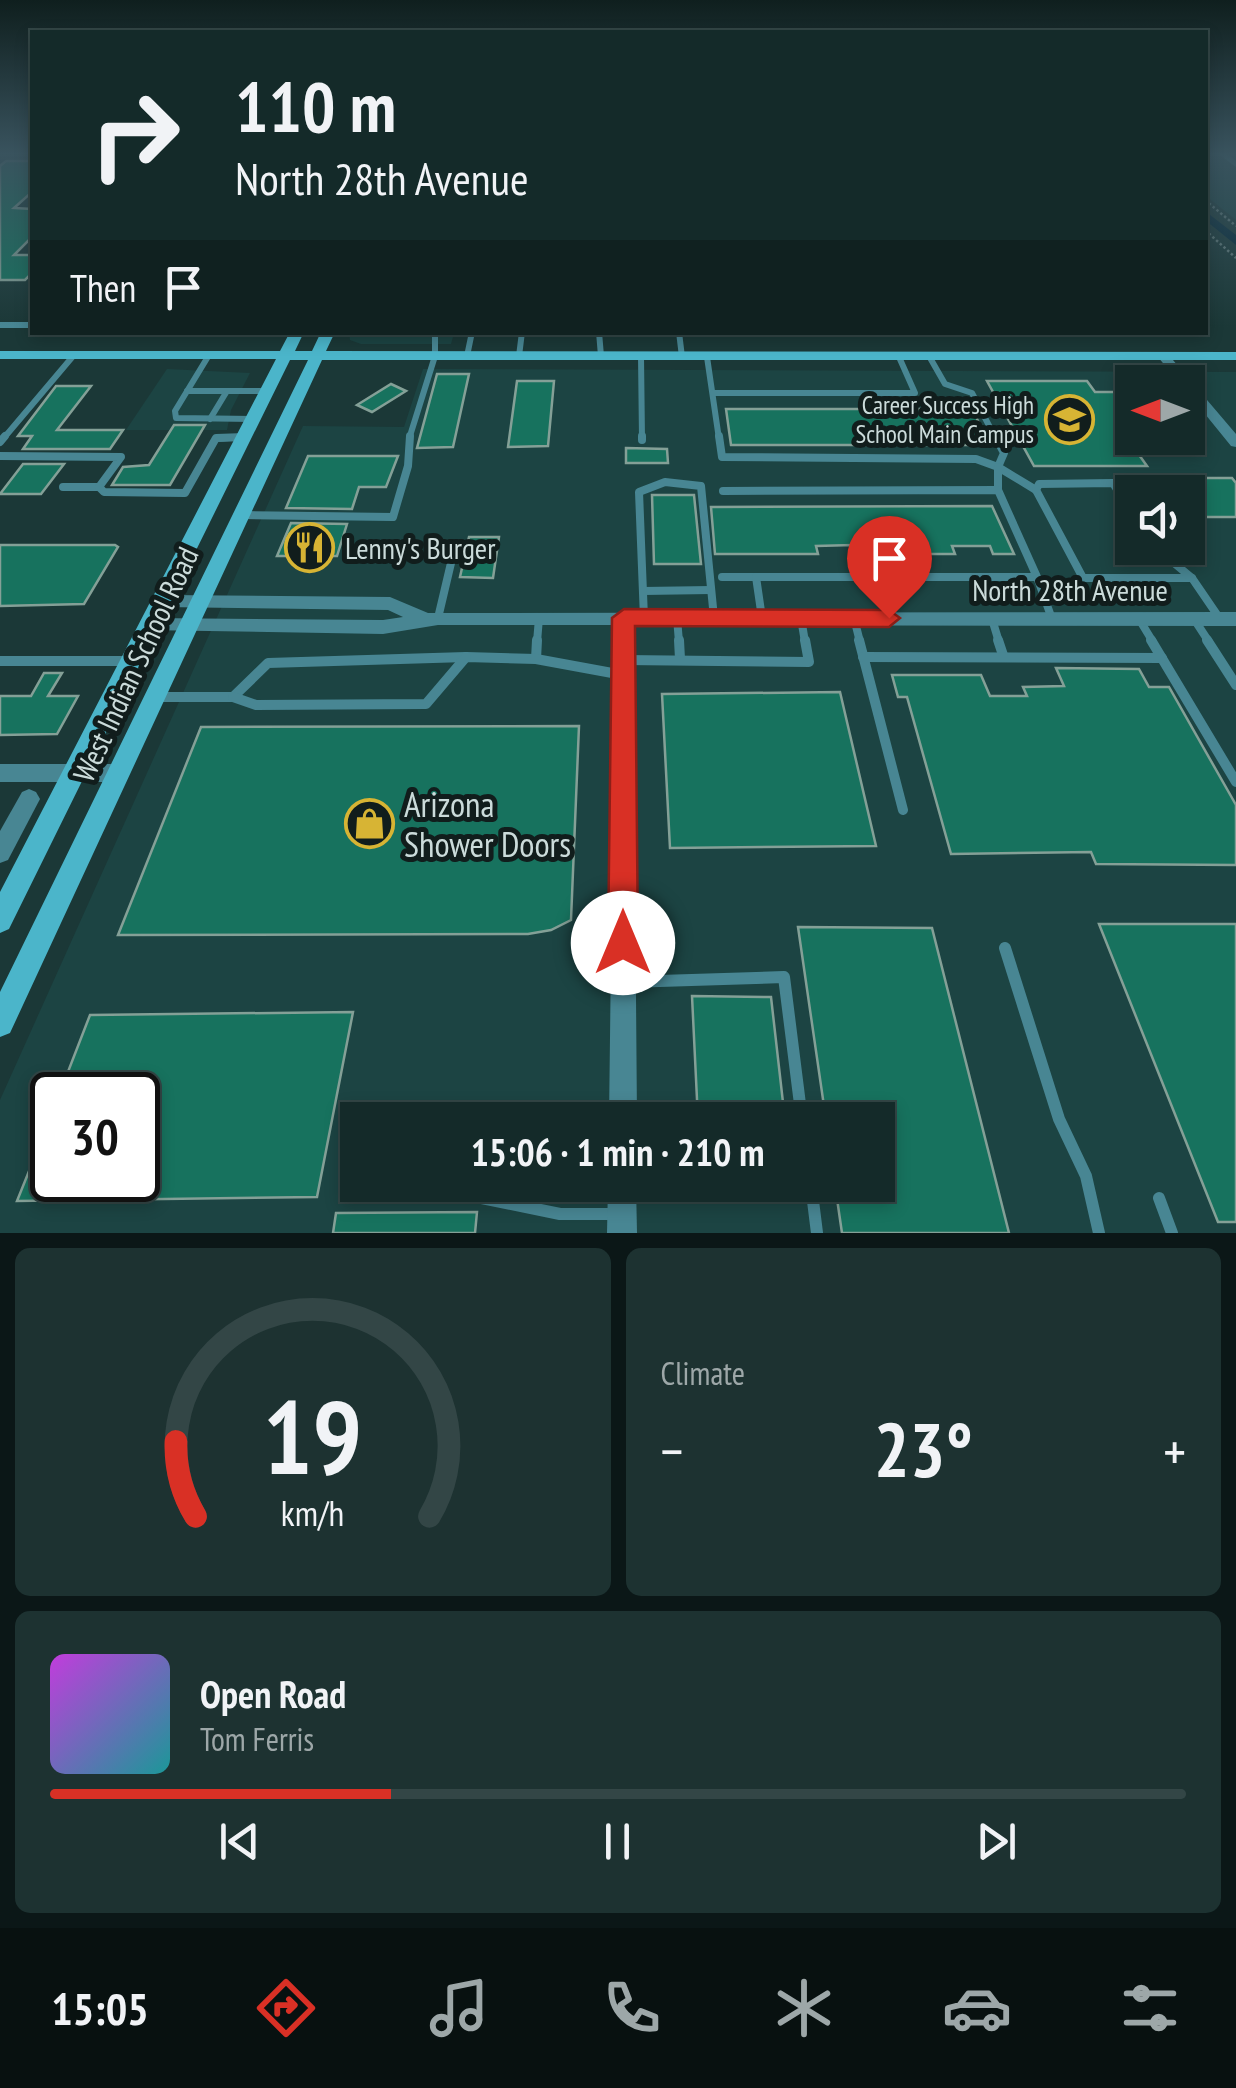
<!DOCTYPE html>
<html lang="en">
<head>
<meta charset="utf-8">
<style>
  body { margin:0; font-family:"PT Sans Narrow",sans-serif; background:#1d3231; color:#f1f3f6; height:100vh; display:flex; flex-direction:column; font-size:38px; white-space:nowrap }
  * { box-sizing:border-box; margin:0 }
  p { font-size:32px; color:#9da7a8 }
  .icon { flex:none; width:55px; height:55px; fill:none; stroke:currentColor; stroke-width:2; stroke-linecap:round; stroke-linejoin:round }
  .map { position:relative; height:1233px; overflow:hidden }
  .side { display:flex; flex-direction:column; gap:15px; padding:15px; background:#0b1717; flex:1 }
  .side>* { flex:none }
  .banner { position:absolute; left:30px; top:30px; width:1178px; height:305px; border-radius:0px; box-shadow:0 5px 15px #0003,0 0 0 2px #334646; background:#142a29; color:#f1f3f6; overflow:hidden }
  .needle { width:65px; rotate:270deg }
  .tools { position:absolute; left:1115px; top:365px; display:grid; gap:20px }
  .tools a { display:grid; place-items:center; width:90px; height:90px; border-radius:0px; background:#142a29; box-shadow:0 5px 15px #0003,0 0 0 2px #334646; font-size:50px }
  .speed { position:absolute; left:30px; top:1072px; display:flex; gap:20px; font-size:50px; font-weight:700; text-align:center }
  .speed>* { display:grid; place-content:center; width:130px; height:130px; border-radius:50%; background:#142a29; box-shadow:0 5px 15px #0003,0 0 0 2px #334646; line-height:1 }
  .speed .limit { border:5px solid #111; border-radius:15px; background:#fff; color:#111 }
  .pin { position:absolute; display:grid; place-items:center; width:85px; height:85px; color:#fff; margin:-102px -42px; border-radius:50% 50% 50% 0; rotate:-45deg; box-shadow:0 0 10px #0007 }
  .pin .icon { rotate:45deg }
  .me { position:absolute; width:110px; margin:-55px; rotate:0deg; stroke-linejoin:round; filter:drop-shadow(0 0 8px #0008) }
  .turn { display:flex; align-items:center; gap:35px; height:210px; padding:0 40px; font-size:45px }
  .turn .icon { width:130px; height:130px; stroke-width:2.5 }
  .turn b { display:block; font-size:70px; line-height:85px }
  .then { display:flex; align-items:center; height:95px; padding:0 40px; background:#0003; gap:20px; font-size:38px }
  .big { font-size:75px; font-weight:700; line-height:1.1 }
  .side .card { flex:1; display:flex; flex-direction:column; justify-content:center; gap:15px; min-width:0; padding:0 35px; border-radius:15px; background:#1d3231 }
  .side .dial { align-items:center; gap:0 }
  .dial svg { height:260px; overflow:visible; fill:none; stroke:#334646; stroke-width:7; stroke-linecap:round; text-anchor:middle }
  .dial text { fill:#f1f3f6; stroke:none }
  .song { display:flex; align-items:center; gap:30px }
  .cover { width:120px; height:120px; border-radius:15px; background:linear-gradient(135deg,hsl(290 70% 55%),hsl(180 70% 35%)) }
  .played { height:10px; border-radius:5px; background:linear-gradient(90deg,#d93025 30%,#334646 30%) }
  .keys { display:flex; justify-content:space-around; direction:ltr }
  .heat { display:flex; justify-content:space-between; align-items:center; font-size:55px; direction:ltr }
  .side .tiles { flex:1; display:grid; gap:15px; grid-template-columns:1fr 1fr }
  .card:last-child { grid-column:span 2 }
  .trip { position:absolute; left:340px; top:1102px; width:555px; height:100px; border-radius:0px; background:#142a29; box-shadow:0 5px 15px #0003,0 0 0 2px #334646; font-weight:700; line-height:100px; text-align:center }
  .dock { display:flex; height:160px; justify-content:space-around; align-items:center; background:#081110; color:#9da7a8 }
  .dock .icon { width:70px; height:70px }
  .dock .active { color:#d93025 }
  .dock b { font-size:45px; color:#f1f3f6 }
  .map>svg:first-child { display:block }
  .built { fill:#1c4443; fill-rule:evenodd }
  .lines { fill:none; stroke-linecap:round; stroke-linejoin:round }
  .canal { fill:#002536; fill-rule:evenodd }
  .building { fill:#17725e; stroke:#84a097; stroke-width:2.5 }
  .path { stroke:#687f7e; stroke-width:2.5; stroke-dasharray:2.5 2.5; stroke-linecap:butt }
  .service-far4 { stroke:#488693; stroke-width:5 }
  .service-far3 { stroke:#488693; stroke-width:6 }
  .service-far2 { stroke:#488693; stroke-width:8 }
  .service-far1 { stroke:#488693; stroke-width:10 }
  .service { stroke:#488693; stroke-width:12 }
  .minor { fill:#488693; fill-rule:evenodd }
  .secondary { fill:#4bb5ca; fill-rule:evenodd }
  .route { fill:#d93025; stroke:#8d1f18; stroke-width:2.5 }
  .labels { text-anchor:middle; dominant-baseline:central; stroke-width:10; stroke-linejoin:round; paint-order:stroke }
  .far-poi-label { font-size:25px; fill:#cbdbda; stroke:#111d1c; text-anchor:end }
  .poi-label { font-size:30px; fill:#cbdbda; stroke:#111d1c; text-anchor:start }
  .street-label { font-size:30px; fill:#cbdbda; stroke:#111d1c }
  .near-poi-label { font-size:35px; fill:#cbdbda; stroke:#111d1c; text-anchor:start }
</style>
</head>
<body>
<div class="map">
<svg width="1236" height="1233" viewBox="0 0 1236 1233">
  <rect width="100%" height="100%" fill="#1b3837"/>
  <g class="built">
    <path d="M1205 154H1236V220L1205 195Z"/>
    <path d="M349 332 454 333 451 344H361L350 340Z"/>
    <path d="M167 369 250 373 231 410 227 430H126Z"/>
    <path d="M423 369 1236 372V1233H0V1100L303 426 404 427ZM1132 382H1188V438H1132ZM1132 492H1188V548H1132ZM52 1095H138V1180H52ZM358 1120H878V1185H358Z"/>
  </g>
  <g class="lines">
    <path class="canal" d="M1205 211 1236 235V245L1205 220Z"/>
  </g>
  <g class="building">
    <path d="M6 161H32V192L14 208 32 209V237L14 255H32V273L25 280H0V166Z"/>
    <path d="M437 374H469L453 447 417 448Z"/>
    <path d="M517 381H554L548 446 508 447Z"/>
    <path d="M987 381H1087L1095 392H1129L1132 398V445L1147 466H1034Z"/>
    <path d="M391 384 406 391 372 412 357 405Z"/>
    <path d="M56 386H91L57 430H123L110 449H23L32 436H18Z"/>
    <path d="M726 409H972L990 445H731Z"/>
    <path d="M174 425H205L170 485H112L123 467 149 465Z"/>
    <path d="M626 448 667 449 668 463H626Z"/>
    <path d="M308 456H398L386 487H359L352 509 286 508Z"/>
    <path d="M23 464H64L41 494H0Z"/>
    <path d="M1156 478H1232L1236 483V517H1188V492H1166Z"/>
    <path d="M652 495H694L701 564H654Z"/>
    <path d="M992 506 1014 554H993L990 546H952L955 554H855L853 545 816 546 818 554H715L711 507Z"/>
    <path d="M291 523 347 524 337 556H277Z"/>
    <path d="M469 537H499L493 578 460 577Z"/>
    <path d="M0 545H115L118 547 84 604 0 606Z"/>
    <path d="M1056 668 1139 669 1149 687H1169L1236 805V865L1096 864 1091 852 951 854 907 697H898L892 675H981L990 696H1027L1023 687 1064 686Z"/>
    <path d="M44 673H62L48 696H78L57 734 0 735V696H31Z"/>
    <path d="M840 692 876 846 670 848 662 694Z"/>
    <path d="M579 726 571 920 551 930 528 934 118 935 201 727Z"/>
    <path d="M1099 924H1236V1222H1218Z"/>
    <path d="M798 927 932 928 1009 1233H842L835 1185H878V1120H826Z"/>
    <path d="M692 996 771 997 785 1120H698Z"/>
    <path d="M353 1012 317 1197 17 1201 52 1114V1180H138V1095H59L90 1015Z"/>
    <path d="M477 1212 475 1233H333L336 1213Z"/>
  </g>
  <g class="lines">
    <g class="path">
      <path d="M1205 200 1236 226"/>
      <path d="M1205 230 1236 258"/>
    </g>
    <path class="service-far4" d="M1223 154 1236 164"/>
    <g class="service-far3">
      <path d="M0 325H32"/>
      <path d="M41 332 96 334"/>
      <path d="M599 332 601 356"/>
      <path d="M679 332 682 357"/>
      <path d="M209 355 175 411 176 418 254 419"/>
      <path d="M467 356 472 332"/>
      <path d="M519 356 522 332"/>
      <path d="M641 356 642 439"/>
      <path d="M929 356 945 384 972 393 996 439"/>
      <path d="M707 357 719 439"/>
      <path d="M187 391H227"/>
      <path d="M713 393H915L899 357"/>
      <path d="M210 419 227 391H267"/>
      <path d="M3 439 74 355"/>
      <path d="M216 439 245 437"/>
      <path d="M409 439 435 356V332"/>
    </g>
    <g class="service-far2">
      <path d="M642 436V440"/>
      <path d="M719 436 722 457 976 459 998 467 1004 453 995 436"/>
      <path d="M0 442 5 436"/>
      <path d="M0 456 121 457 99 487H63"/>
      <path d="M99 487 104 492 185 493 216 438 245 437"/>
      <path d="M998 490V467L1036 490"/>
      <path d="M723 491 998 490 1037 577"/>
      <path d="M1132 514 1113 483 1039 484 1036 490 1083 578H1192"/>
      <path d="M242 515 393 517 408 466 410 436"/>
      <path d="M1156 548 1192 578 1220 619"/>
      <path d="M722 577H756"/>
      <path d="M643 591 711 590"/>
      <path d="M438 618 451 563"/>
      <path d="M644 618 639 492 665 482 701 486 714 618"/>
      <path d="M677 618 679 642"/>
      <path d="M762 618 756 577H1037L1052 619"/>
      <path d="M801 618 805 642"/>
      <path d="M854 618 860 642"/>
      <path d="M992 619 999 642"/>
      <path d="M1139 619 1153 642"/>
      <path d="M1194 619 1209 642"/>
      <path d="M537 642 539 618"/>
    </g>
    <g class="service-far1">
      <path d="M679 640 680 659"/>
      <path d="M859 640 903 810"/>
      <path d="M998 640 1003 655"/>
      <path d="M1151 640 1236 782"/>
      <path d="M1207 640 1236 685"/>
      <path d="M863 657 1162 658"/>
      <path d="M536 659 537 640"/>
      <path d="M624 660 809 662 805 640"/>
      <path d="M0 661H130"/>
      <path d="M156 697H233L268 663 466 657 536 659 623 675"/>
      <path d="M233 697 256 705 426 704 466 657"/>
    </g>
    <g class="service">
      <path d="M1005 948 1059 1119 1086 1176 1099 1233"/>
      <path d="M627 982 784 977 802 1120"/>
      <path d="M418 1185 560 1214H620"/>
      <path d="M811 1185 817 1233"/>
      <path d="M1159 1198 1172 1233"/>
    </g>
    <g class="minor">
      <path d="M1163 352 1167 353 1236 434V447L1231 446 1188 393V382H1179L1157 356 1159 353Z"/>
      <path d="M163 595 390 597 428 613 1236 612V626L633 625 637 1120H609L615 625H438L383 634 145 630 142 625 145 620 151 618 383 620 403 617 388 610 163 607 154 601Z"/>
      <path d="M0 764H119L126 766 129 773 126 780 119 782H0Z"/>
      <path d="M29 789 36 792 40 799 8 860 0 863V831L22 792Z"/>
      <path d="M608 1185H636L637 1233H607Z"/>
    </g>
    <path class="secondary" d="M290 332H304L295 351H312L321 332H335L326 351 1236 352V360H322L10 1033 0 1037V992L308 360H290L9 929 0 933V892L276 359H0V351H280Z"/>
  </g>
  <linearGradient id="sky" x2="0" y2="1"><stop stop-color="#0f1f1e"/><stop offset="0.47" stop-color="#39535e"/><stop offset="1" stop-color="#39535e" stop-opacity="0"/></linearGradient>
  <rect width="1236" height="327" fill="url(#sky)"/>
  <path class="route" d="M624 609 889 610 900 618 889 627 635 626 638 943 634 954 623 959 612 954 608 943 612 618Z"/>
  <defs>
    <symbol id="school-ring" viewBox="-11 -11 22 22"><circle r="9.5" fill="#111d1c" stroke="#d7b434" stroke-width="1.5"/><path d="M0-5L7-2L0 1L-7-2ZM-4 1L0 2.5L4 1V4Q0 6-4 4Z" fill="#d7b434"/></symbol>
    <symbol id="restaurant-ring" viewBox="-11 -11 22 22"><circle r="9.5" fill="#111d1c" stroke="#d7b434" stroke-width="1.5"/><path d="M-5-6h1v4h1v-4h1v4h1v-4h1v5L-1.5 .5V6h-2V.5L-5-1ZM5-6V6H3V1.5H1.5Q1.5-4 5-6Z" fill="#d7b434"/></symbol>
    <symbol id="shop-ring" viewBox="-11 -11 22 22"><circle r="9.5" fill="#111d1c" stroke="#d7b434" stroke-width="1.5"/><path d="M-5-2.5h2.3a2.7 3.5 0 0 1 5.4 0H5L5.5 6h-11ZM-1.5-2.5h3a1.5 2.3 0 0 0-3 0Z" fill="#d7b434"/></symbol>
  </defs>
  <g fill-rule="evenodd">
    <use href="#school-ring" x="1042" y="392" width="55" height="55"/>
    <use href="#restaurant-ring" x="282" y="520" width="55" height="55"/>
    <use href="#shop-ring" x="342" y="796" width="55" height="55"/>
  </g>
  <g class="labels">
    <g class="far-poi-label">
      <text x="1034" y="405">Career Success High<tspan x="1034" dy="29">School Main Campus</tspan></text>
    </g>
    <g class="poi-label">
      <text x="345" y="547">Lenny's Burger</text>
    </g>
    <g class="street-label">
      <text x="1070" y="589">North 28th Avenue</text>
      <text transform="translate(135 664) rotate(-65)">West Indian School Road</text>
    </g>
    <g class="near-poi-label">
      <text x="404" y="804">Arizona<tspan x="404" dy="40">Shower Doors</tspan></text>
    </g>
  </g>
</svg>
<div class="tools">
<a><svg class="needle" viewBox="-14 -14 28 28"><path d="M0-13l5 13h-10z" fill="#e53935"/><path d="M0 13l5-13h-10z" fill="#9da7a8"/></svg></a>
<a><svg class="icon" aria-label="sound" viewBox="0 0 24 24"><path d="M4 9h4l5-4v14l-5-4H4zM17 9q2 3 0 6"/></svg></a>
</div>
<div class="speed"><div class="limit">30</div></div>
<div class="pin" style="left:889px;top:618px;background:#d93025"><svg class="icon" aria-label="arrive" viewBox="0 0 24 24"><path d="M6 21V4h12l-3 4 3 4H6"/></svg></div>
<svg class="me" style="left:623px;top:943px" viewBox="-20 -20 40 40"><circle r="19" fill="#fff"/><path d="M0-13L10 11 0 6-10 11z" fill="#d93025"/></svg>
<div class="trip">15:06 · 1 min · 210 m</div>
<div class="banner">
<div class="turn"><svg class="icon" aria-label="right" viewBox="0 0 24 24"><path d="M7 20v-9h11M14 6l5 5-5 5"/></svg><div><b>110 m</b>North 28th Avenue</div></div>
<div class="then">Then<svg class="icon" aria-label="arrive" viewBox="0 0 24 24"><path d="M6 21V4h12l-3 4 3 4H6"/></svg></div>
</div>
</div>
<section class="side">
<div class="tiles">
<div class="card dial"><svg viewBox="0 0 100 80">
<path d="M14 69A42 42 0 1 1 86 69"/>
<path d="M14 69A42 42 0 0 1 8 46" stroke="#d93025"/>
<text x="50" y="56" font-size="32" font-weight="700">19</text>
<text x="50" y="72" font-size="11">km/h</text>
</svg></div>
<div class="card"><p>Climate</p>
<div class="heat"><a>−</a><b class="big">23°</b><a>+</a></div>
</div>
<div class="card">
<div class="song"><i class="cover"></i><div><b>Open Road</b><p>Tom Ferris</p></div></div>
<div class="played"></div>
<div class="keys"><svg class="icon" aria-label="previous" viewBox="0 0 24 24"><path d="M18 5L8 12l10 7zM5 5v14"/></svg><svg class="icon" aria-label="pause" viewBox="0 0 24 24"><path d="M8 5v14M16 5v14"/></svg><svg class="icon" aria-label="next" viewBox="0 0 24 24"><path d="M6 5l10 7-10 7zM19 5v14"/></svg></div>
</div>
</div>
</section>
<nav class="dock">
<b>15:05</b>
<svg class="icon active" aria-label="directions" viewBox="0 0 24 24"><path d="M12 3l9 9-9 9-9-9zM9 14v-3h6M13 9l2 2-2 2"/></svg>
<svg class="icon" aria-label="music" viewBox="0 0 24 24"><path d="M9 18V5l10-2v13"/><circle cx="6" cy="18" r="3"/><circle cx="16" cy="16" r="3"/></svg>
<svg class="icon" aria-label="phone" viewBox="0 0 24 24"><path d="M5 4h4l2 5-3 2q2 4 5 5l2-3 5 2v4C11 20 4 13 5 4z"/></svg>
<svg class="icon" aria-label="climate" viewBox="0 0 24 24"><path d="M12 3v18M4 7l16 10M4 17L20 7"/></svg>
<svg class="icon" aria-label="car" viewBox="0 0 24 24"><path d="M5 17H2v-5l4-1 3-4h7l3 4 3 1v5h-3M9 17h6M6 11h13"/><circle cx="7" cy="17" r="2"/><circle cx="17" cy="17" r="2"/></svg>
<svg class="icon" aria-label="filters" viewBox="0 0 24 24"><path d="M4 7h16M4 17h16"/><circle cx="9" cy="7" r="2"/><circle cx="15" cy="17" r="2"/></svg>
</nav>
</body>
</html>
